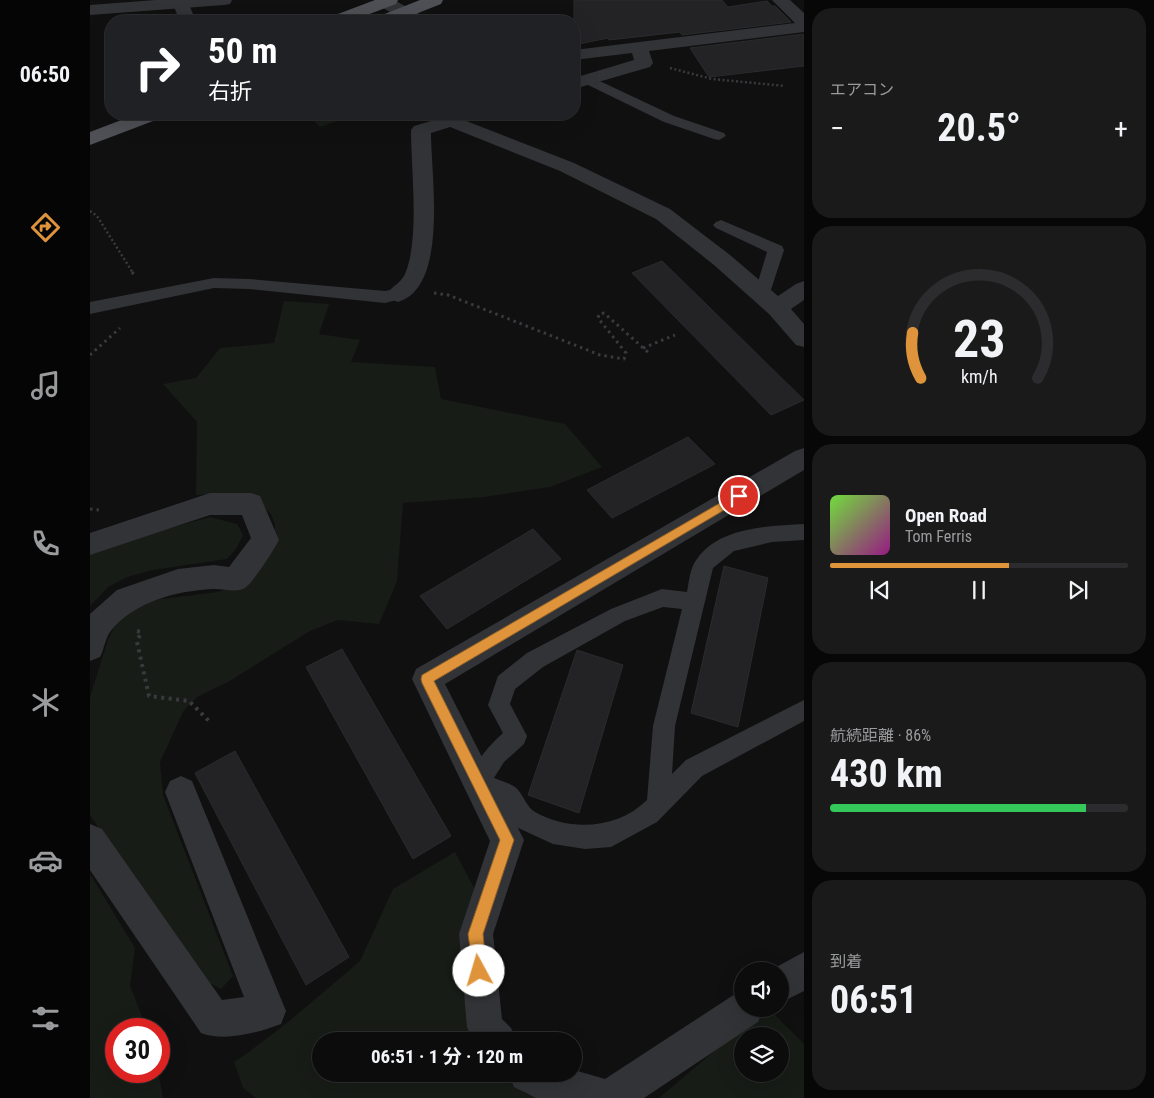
<!DOCTYPE html>
<html lang="ja">
<head>
<meta charset="utf-8">
<style>
  body { margin:0; font-family:"Roboto Condensed","Noto Sans JP",sans-serif; background:#1a1a1b; color:#f1f3f6; height:100vh; display:flex; flex-direction:column; font-size:19px; white-space:nowrap }
  * { box-sizing:border-box; margin:0 }
  p { font-size:16px; color:#9a9b9d }
  .icon { flex:none; width:28px; height:28px; fill:none; stroke:currentColor; stroke-width:2; stroke-linecap:round; stroke-linejoin:round }
  .map { position:relative; flex:1; overflow:hidden }
  .panel { display:flex; flex-direction:column; gap:8px; padding:8px; background:#070707; width:350px }
  .panel>* { flex:none }
  .guide { position:absolute; left:15px; top:15px; width:475px; height:105px; border-radius:20px; box-shadow:0 5px 20px #0002,0 0 0 1px #2c2c2e; background:#202124; color:#fff; overflow:hidden }
  .tools { position:absolute; left:644px; top:962px; display:grid; gap:10px }
  .tools a { display:grid; place-items:center; width:55px; height:55px; border-radius:50%; background:#0c0c0d; box-shadow:0 5px 20px #0002,0 0 0 1px #2c2c2e; font-size:25px }
  .speed { position:absolute; left:15px; top:1018px; display:flex; gap:10px; font-size:25px; font-weight:700; text-align:center }
  .speed>* { display:grid; place-content:center; width:65px; height:65px; border-radius:50%; background:#0c0c0d; box-shadow:0 5px 20px #0002,0 0 0 1px #2c2c2e; line-height:1 }
  .speed .limit { border:8px solid #d22; background:#fff; color:#111 }
  .pin { position:absolute; display:grid; place-items:center; width:42px; height:42px; color:#fff; margin:-21px; border:2px solid #fff; border-radius:50%; box-shadow:0 1px 5px #0007 }
  .me { position:absolute; width:55px; margin:-28px; rotate:354deg; stroke-linejoin:round; filter:drop-shadow(0 0 4px #0008) }
  .turn { display:flex; align-items:center; gap:18px; height:105px; padding:0 20px; font-size:22px }
  .turn .icon { width:65px; height:65px; stroke-width:2.5 }
  .turn b { display:block; font-size:35px; line-height:42px }
  .big { font-size:38px; font-weight:700; line-height:1.1 }
  .panel .tile { flex:1; display:flex; flex-direction:column; justify-content:center; gap:8px; min-width:0; padding:0 18px; border-radius:20px; background:#1a1a1b }
  .panel .dial { align-items:center; gap:0 }
  .dial svg { height:130px; overflow:visible; fill:none; stroke:#2c2c2e; stroke-width:7; stroke-linecap:round; text-anchor:middle }
  .dial text { fill:#f1f3f6; stroke:none }
  .song { display:flex; align-items:center; gap:15px }
  .cover { width:60px; height:60px; border-radius:8px; background:linear-gradient(135deg,hsl(100 70% 55%),hsl(310 70% 35%)) }
  .played { height:5px; border-radius:2px; background:linear-gradient(90deg,#df943b 60%,#2c2c2e 60%) }
  .keys { display:flex; justify-content:space-around; direction:ltr }
  .heat { display:flex; justify-content:space-between; align-items:center; font-size:28px; direction:ltr }
  .charge { height:8px; border-radius:4px; background:linear-gradient(90deg,#34c759 86%,#2c2c2e 0) }
  .trip { position:absolute; left:222px; top:1032px; width:270px; height:50px; border-radius:25px; background:#0c0c0d; box-shadow:0 5px 20px #0002,0 0 0 1px #2c2c2e; font-weight:700; line-height:50px; text-align:center }
  main { display:flex; flex:1; min-height:0 }
  .dock { display:flex; flex-direction:column; width:90px; justify-content:space-around; align-items:center; background:#050505; color:#9a9b9d }
  .dock .icon { width:35px; height:35px }
  .dock .on { color:#df943b }
  .dock b { font-size:22px; color:#f1f3f6 }
  .map>svg:first-child { display:block }
  .green { fill:#171c17; fill-rule:evenodd }
  .building { fill:#232325; stroke:#2a2b2d }
  .lines { fill:none; stroke-linecap:round; stroke-linejoin:round }
  .path-far2 { stroke:#383a3d; stroke-width:2.5; stroke-dasharray:2 2.5; stroke-linecap:butt }
  .path-far1 { stroke:#383a3d; stroke-width:3; stroke-dasharray:2.5 4; stroke-linecap:butt }
  .path { stroke:#383a3d; stroke-width:4; stroke-dasharray:3 4.5; stroke-linecap:butt }
  .service { fill:#323336; fill-rule:evenodd }
  .minor { fill:#323336; fill-rule:evenodd }
  .tertiary { fill:#323336; fill-rule:evenodd }
  .primary { fill:#4e5055; fill-rule:evenodd }
  .route { fill:#df943b; stroke:#916026 }
</style>
</head>
<body>
<main>
<nav class="dock">
<b>06:50</b>
<svg class="icon on" aria-label="directions" viewBox="0 0 24 24"><path d="M12 3l9 9-9 9-9-9zM9 14v-3h6M13 9l2 2-2 2"/></svg>
<svg class="icon" aria-label="music" viewBox="0 0 24 24"><path d="M9 18V5l10-2v13"/><circle cx="6" cy="18" r="3"/><circle cx="16" cy="16" r="3"/></svg>
<svg class="icon" aria-label="phone" viewBox="0 0 24 24"><path d="M5 4h4l2 5-3 2q2 4 5 5l2-3 5 2v4C11 20 4 13 5 4z"/></svg>
<svg class="icon" aria-label="climate" viewBox="0 0 24 24"><path d="M12 3v18M4 7l16 10M4 17L20 7"/></svg>
<svg class="icon" aria-label="car" viewBox="0 0 24 24"><path d="M5 17H2v-5l4-1 3-4h7l3 4 3 1v5h-3M9 17h6M6 11h13"/><circle cx="7" cy="17" r="2"/><circle cx="17" cy="17" r="2"/></svg>
<svg class="icon" aria-label="filters" viewBox="0 0 24 24"><path d="M4 7h16M4 17h16"/><circle cx="9" cy="7" r="2"/><circle cx="15" cy="17" r="2"/></svg>
</nav>
<div class="map">
<svg width="714" height="1098" viewBox="0 0 714 1098">
  <rect width="100%" height="100%" fill="#101011"/>
  <g class="green">
    <path d="M223 114H267L230 127 219 115Z"/>
    <path d="M194 301 239 304 229 334 270 340 261 362 345 367 351 399 475 424 512 467 460 487 394 497 313 503 307 581 289 624 248 620 220 631 138 682 107 697 94 710 70 762 73 795 143 976 131 989 110 978 0 815V697L18 640 26 623 56 601 127 592 147 587 184 540 185 525 181 514 167 500 131 494 106 495 107 422 73 384 106 378 130 348 184 343Z"/>
    <path d="M120 517 147 524 153 535 146 549 137 559 63 570 37 577 18 587 0 606V554L24 544Z"/>
    <path d="M365 852 389 897C373 954 364 985 388 1041H231V1074H410L436 1094 448 1098H166L153 1088 144 1062 156 1054 197 1023 270 961 303 889Z"/>
    <path d="M0 874 45 948 40 986 57 1029H26V1071H68L73 1098H0Z"/>
    <path d="M674 1009H679L714 1044V1098H569ZM652 1036H690V1074H652Z"/>
  </g>
  <g class="building">
    <path d="M484 0H632L638 7 677 1 682 6H685L701 22 592 35 590 32 519 40 518 38 484 45Z"/>
    <path d="M714 34V66L619 77 600 48Z"/>
    <path d="M572 261 714 400 681 415 542 273Z"/>
    <path d="M598 437 625 464 522 518 497 490Z"/>
    <path d="M443 529 471 559 357 629 330 596Z"/>
    <path d="M634 566 678 578 648 727 601 713Z"/>
    <path d="M252 649 361 836 323 859 216 667Z"/>
    <path d="M487 650 533 665 489 813 438 795Z"/>
    <path d="M145 751 259 957 216 985 105 773Z"/>
  </g>
  <g class="lines">
    <g class="path-far2">
      <path d="M580 68 622 79 695 86"/>
      <path d="M0 211 7 216 43 273"/>
    </g>
    <g class="path-far1">
      <path d="M42 272 45 276"/>
      <path d="M344 293 358 295 510 355 534 359 536 353 508 318 509 314 514 313 560 354"/>
      <path d="M553 348 585 335"/>
      <path d="M0 355 30 328"/>
      <path d="M0 509 9 510"/>
    </g>
    <path class="path" d="M47 631 51 632 47 642 59 696 99 701 121 723"/>
    <g class="service">
      <path d="M499 76 584 116 634 133 636 136 629 140 624 139 574 122 494 83 492 80Z"/>
      <path d="M631 220 692 246 694 250 678 299H666L664 295 677 252 626 228 623 225 626 222Z"/>
      <path d="M124 278 159 279 295 291 308 288 314 290 316 294 314 298 295 303 159 289 124 288 0 314V302Z"/>
      <path d="M714 524V540L682 542 644 551 623 568 585 726 582 774 596 760 714 700V721L612 776 567 822 521 847 495 849 463 844 426 827 410 804 380 790 376 782C385 763 397 747 413 733L398 705 408 676 437 653 521 609 572 589 597 592C599 582 600 567 607 559 629 527 679 526 714 524ZM573 607 592 609 563 726 557 800C528 829 480 832 445 812 436 807 433 793 425 787 419 783 411 781 404 778L414 762 434 744 437 736 420 704 425 689 453 667 535 621Z"/>
    </g>
    <g class="minor">
      <path d="M81 0H97L106 21H90Z"/>
      <path d="M288 0H304L335 17 338 21H317L289 6Z"/>
      <path d="M682 0H700L714 13V32L559 51 563 63 560 67 484 89V78L544 60 542 53 484 60V50L705 23Z"/>
      <path d="M361 115 484 163 580 209 640 255 688 296 706 284 714 281V300L701 309 714 324V347L706 345 679 314 624 265 566 219 470 171 360 127 341 133C341 175 359 287 308 302L300 299 297 294C302 286 311 283 315 274 330 239 321 170 321 130L324 126Z"/>
      <path d="M714 448V470L355 684 434 840 403 934 412 1019 421 1028 427 1041H383L377 1027 369 934 400 841 322 679 326 669 705 451Z"/>
      <path d="M120 493H161L170 496 189 540C184 550 164 581 156 587 147 594 133 588 122 589 86 591 43 602 20 632 15 639 14 650 10 657L0 661V614L27 590 88 569 124 565 139 567 161 538 152 515H120L0 555V533Z"/>
      <path d="M91 776 102 781 196 1011 191 1024C168 1033 134 1042 111 1033L0 870V824L12 829 132 1000 154 997 75 792 80 781Z"/>
      <path d="M714 952V991L690 1003V971H679Z"/>
      <path d="M652 992V1009H673L668 1022 554 1098H446L424 1087 418 1074H484V1070L515 1079 642 996Z"/>
    </g>
    <path class="tertiary" d="M66 0H142L140 4 134 5 0 15V5Z"/>
    <g class="primary">
      <path d="M285 0H308L306 4 261 21H237L240 17Z"/>
      <path d="M330 0H353L351 4 308 21H284L287 17Z"/>
      <path d="M47 114H74L71 118 0 145V132Z"/>
    </g>
  </g>
  <path class="route" d="M649 492 653 493V499L344 681 424 840 393 934 397 971 394 976 389 979 384 976 378 934 410 840 332 683 331 679 332 675Z"/>
</svg>
<div class="tools">
<a><svg class="icon" aria-label="sound" viewBox="0 0 24 24"><path d="M4 9h4l5-4v14l-5-4H4zM17 9q2 3 0 6"/></svg></a>
<a><svg class="icon" aria-label="layers" viewBox="0 0 24 24"><path d="M12 4l9 5-9 5-9-5zM3 14l9 5 9-5"/></svg></a>
</div>
<div class="speed"><div class="limit">30</div></div>
<div class="pin" style="left:649px;top:496px;background:#d93025"><svg class="icon" aria-label="arrive" viewBox="0 0 24 24"><path d="M6 21V4h12l-3 4 3 4H6"/></svg></div>
<svg class="me" style="left:389px;top:971px" viewBox="-20 -20 40 40"><circle r="19" fill="#fff"/><path d="M0-13L10 11 0 6-10 11z" fill="#df943b"/></svg>
<div class="trip">06:51 · 1 分 · 120 m</div>
<div class="guide">
<div class="turn"><svg class="icon" aria-label="right" viewBox="0 0 24 24"><path d="M7 20v-9h11M14 6l5 5-5 5"/></svg><div><b>50 m</b>右折</div></div>
</div>
</div>
<section class="panel">
<div class="tile"><p>エアコン</p>
<div class="heat"><a>−</a><b class="big">20.5°</b><a>+</a></div>
</div>
<div class="tile dial"><svg viewBox="0 0 100 80">
<path d="M14 69A42 42 0 1 1 86 69"/>
<path d="M14 69A42 42 0 0 1 9 41" stroke="#df943b"/>
<text x="50" y="56" font-size="32" font-weight="700">23</text>
<text x="50" y="72" font-size="11">km/h</text>
</svg></div>
<div class="tile">
<div class="song"><i class="cover"></i><div><b>Open Road</b><p>Tom Ferris</p></div></div>
<div class="played"></div>
<div class="keys"><svg class="icon" aria-label="previous" viewBox="0 0 24 24"><path d="M18 5L8 12l10 7zM5 5v14"/></svg><svg class="icon" aria-label="pause" viewBox="0 0 24 24"><path d="M8 5v14M16 5v14"/></svg><svg class="icon" aria-label="next" viewBox="0 0 24 24"><path d="M6 5l10 7-10 7zM19 5v14"/></svg></div>
</div>
<div class="tile"><p>航続距離 · 86%</p><b class="big">430 km</b><div class="charge"></div></div>
<div class="tile"><p>到着</p><b class="big">06:51</b></div>
</section>
</main>
</body>
</html>
